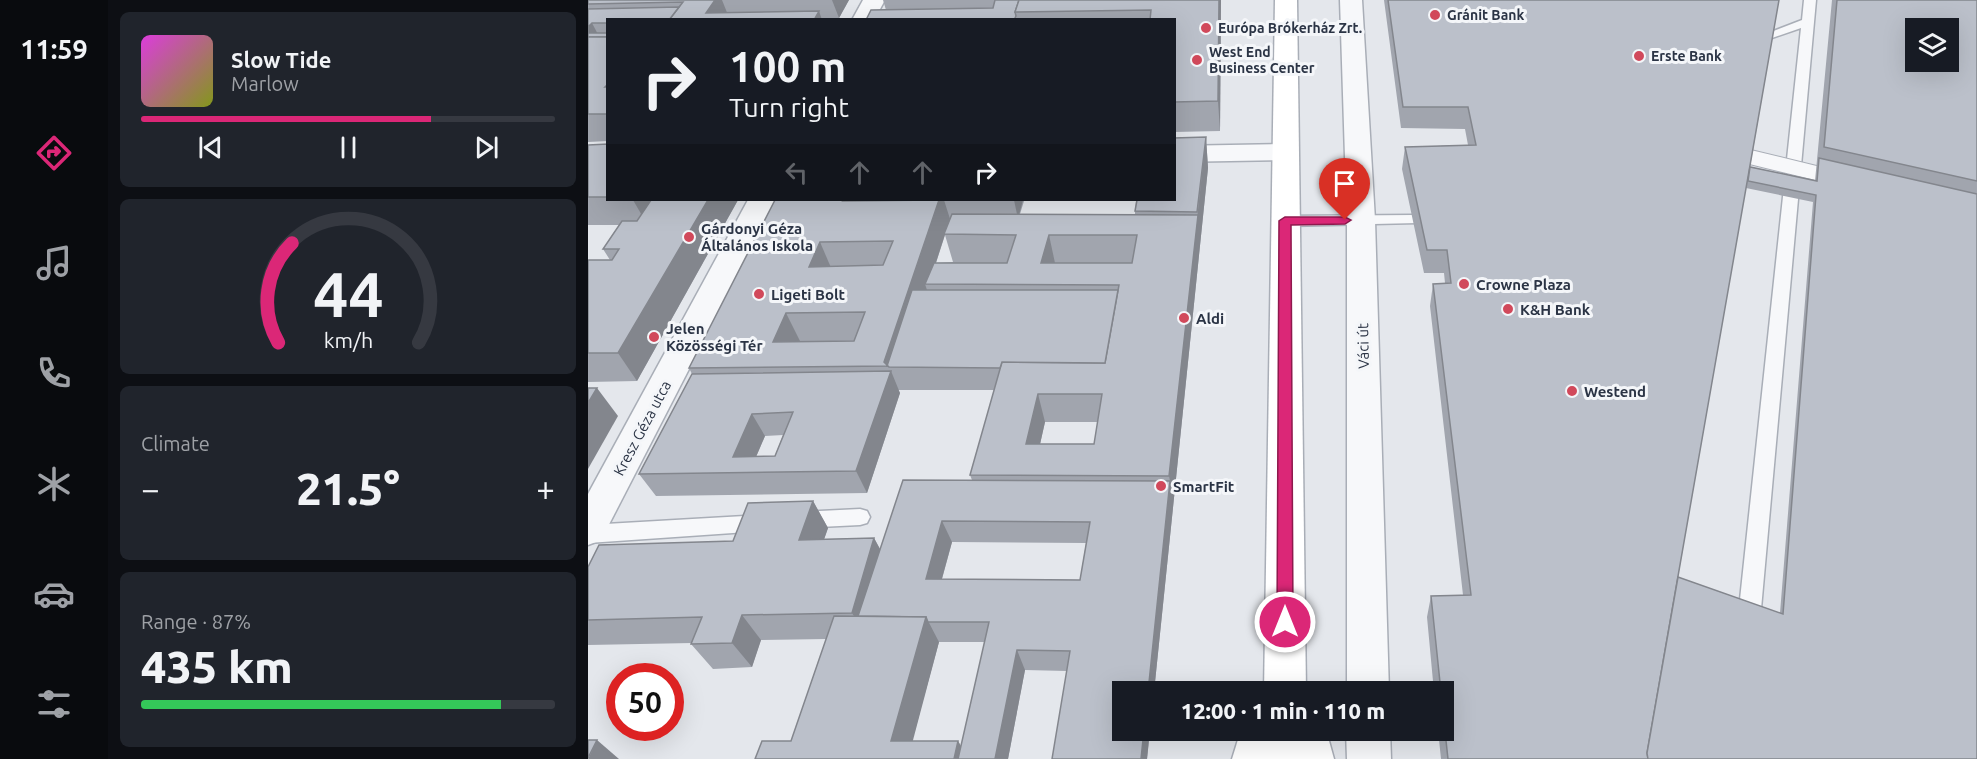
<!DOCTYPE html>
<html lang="en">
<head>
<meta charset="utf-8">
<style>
  body { margin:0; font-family:Ubuntu,sans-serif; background:#20242c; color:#f1f3f6; height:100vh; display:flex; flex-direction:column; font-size:22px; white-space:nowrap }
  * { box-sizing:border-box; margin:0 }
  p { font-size:20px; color:#9ea1a6 }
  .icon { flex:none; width:33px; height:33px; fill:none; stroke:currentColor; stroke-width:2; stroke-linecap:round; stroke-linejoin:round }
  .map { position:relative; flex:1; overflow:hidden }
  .details { display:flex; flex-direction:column; gap:12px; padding:12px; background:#0d0f14; width:480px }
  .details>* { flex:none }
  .top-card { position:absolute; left:18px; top:18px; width:570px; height:183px; border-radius:0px; box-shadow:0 6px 24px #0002; background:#171b24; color:#f1f3f6; overflow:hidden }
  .fabs { position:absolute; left:1317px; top:18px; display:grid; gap:12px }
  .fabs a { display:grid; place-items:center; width:54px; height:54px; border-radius:0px; background:#171b24; box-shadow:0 6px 24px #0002; font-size:30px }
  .speed { position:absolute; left:18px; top:663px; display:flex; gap:12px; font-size:30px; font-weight:700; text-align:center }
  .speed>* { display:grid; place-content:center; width:78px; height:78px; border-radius:50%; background:#171b24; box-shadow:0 6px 24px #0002; line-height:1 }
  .speed .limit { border:9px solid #d22; background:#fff; color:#111 }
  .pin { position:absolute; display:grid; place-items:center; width:51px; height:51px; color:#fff; margin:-62px -26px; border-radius:50% 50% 50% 0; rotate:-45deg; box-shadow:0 0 6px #0007 }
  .pin .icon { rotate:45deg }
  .me { position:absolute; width:66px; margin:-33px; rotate:0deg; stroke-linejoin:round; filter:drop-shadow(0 0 4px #0008) }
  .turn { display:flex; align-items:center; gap:21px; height:126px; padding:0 24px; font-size:27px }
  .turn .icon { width:78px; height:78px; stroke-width:2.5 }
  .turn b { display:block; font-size:42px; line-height:51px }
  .lanes { display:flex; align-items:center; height:57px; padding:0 24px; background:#0003; justify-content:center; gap:30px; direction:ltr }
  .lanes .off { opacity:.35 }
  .big { font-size:45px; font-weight:800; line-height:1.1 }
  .details .card { flex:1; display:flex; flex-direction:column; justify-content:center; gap:9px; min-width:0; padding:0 21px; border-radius:9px; background:#20242c }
  .details .dial { align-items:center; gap:0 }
  .dial svg { height:156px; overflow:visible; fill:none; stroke:#363941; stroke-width:7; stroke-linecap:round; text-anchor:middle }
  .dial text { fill:#f1f3f6; stroke:none }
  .song { display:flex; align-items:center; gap:18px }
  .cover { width:72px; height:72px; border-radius:9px; background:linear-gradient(135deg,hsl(300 70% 55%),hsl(70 70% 35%)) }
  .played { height:6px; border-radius:3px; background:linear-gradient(90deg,#db2777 70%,#363941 70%) }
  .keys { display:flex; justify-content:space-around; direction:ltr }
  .heat { display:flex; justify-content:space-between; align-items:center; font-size:33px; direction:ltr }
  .charge { height:9px; border-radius:4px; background:linear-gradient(90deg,#34c759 87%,#363941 0) }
  .trip { position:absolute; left:524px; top:681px; width:342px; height:60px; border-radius:0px; background:#171b24; box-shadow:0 6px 24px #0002; font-weight:800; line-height:60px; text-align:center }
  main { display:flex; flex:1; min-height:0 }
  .tab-bar { display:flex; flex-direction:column; width:108px; justify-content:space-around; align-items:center; background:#090b0e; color:#9ea1a6 }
  .tab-bar .icon { width:42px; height:42px }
  .tab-bar .active { color:#db2777 }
  .tab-bar b { font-size:27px; color:#f1f3f6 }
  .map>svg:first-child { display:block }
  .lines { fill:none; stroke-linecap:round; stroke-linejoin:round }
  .lane-casing { stroke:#a9aeb7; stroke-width:3 }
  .street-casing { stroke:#a9aeb7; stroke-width:3 }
  .secondary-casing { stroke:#a9aeb7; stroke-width:3 }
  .lane { fill:#f7f8fa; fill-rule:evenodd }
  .street { fill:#f7f8fa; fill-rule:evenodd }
  .secondary { fill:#fff; fill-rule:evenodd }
  .lane-bridge-casing { stroke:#a9aeb7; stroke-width:16; stroke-linecap:butt }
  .lane-bridge { stroke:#f7f8fa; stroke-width:14 }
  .wall { fill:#a1a5ae; fill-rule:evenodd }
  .shaded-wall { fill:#83868d }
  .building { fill:#bbc0ca; stroke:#83868d; stroke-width:1.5; fill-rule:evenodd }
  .route { fill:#db2777; stroke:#8e194d; stroke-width:1.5 }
  .poi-dot { fill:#d1495b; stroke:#f4f6f9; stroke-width:2 }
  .labels { text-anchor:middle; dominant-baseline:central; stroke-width:6; stroke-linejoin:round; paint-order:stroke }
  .far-poi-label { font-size:14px; font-weight:bold; fill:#2b3445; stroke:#f4f6f9; text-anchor:start }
  .poi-label { font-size:15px; font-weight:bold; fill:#2b3445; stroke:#f4f6f9; text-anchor:start }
  .street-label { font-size:15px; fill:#2b3445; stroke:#f4f6f9 }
</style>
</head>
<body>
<main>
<nav class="tab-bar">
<b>11:59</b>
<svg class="icon active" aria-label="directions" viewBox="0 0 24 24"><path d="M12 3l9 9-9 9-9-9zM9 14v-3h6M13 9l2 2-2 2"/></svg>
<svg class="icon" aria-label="music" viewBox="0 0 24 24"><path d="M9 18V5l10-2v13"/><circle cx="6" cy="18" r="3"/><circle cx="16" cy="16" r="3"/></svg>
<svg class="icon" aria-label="phone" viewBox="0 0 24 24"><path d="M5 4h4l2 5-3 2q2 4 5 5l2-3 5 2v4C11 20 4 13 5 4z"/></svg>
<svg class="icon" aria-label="climate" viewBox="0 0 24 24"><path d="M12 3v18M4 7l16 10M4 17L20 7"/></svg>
<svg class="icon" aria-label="car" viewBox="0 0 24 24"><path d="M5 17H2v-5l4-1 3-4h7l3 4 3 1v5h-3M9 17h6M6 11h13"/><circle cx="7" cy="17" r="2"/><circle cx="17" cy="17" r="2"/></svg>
<svg class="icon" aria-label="filters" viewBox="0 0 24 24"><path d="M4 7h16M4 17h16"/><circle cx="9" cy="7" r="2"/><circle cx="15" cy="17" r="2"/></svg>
</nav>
<section class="details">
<div class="card">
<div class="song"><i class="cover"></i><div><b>Slow Tide</b><p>Marlow</p></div></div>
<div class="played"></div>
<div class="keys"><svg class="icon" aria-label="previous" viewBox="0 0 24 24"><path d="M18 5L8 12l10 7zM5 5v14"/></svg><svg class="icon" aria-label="pause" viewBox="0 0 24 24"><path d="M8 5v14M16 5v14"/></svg><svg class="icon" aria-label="next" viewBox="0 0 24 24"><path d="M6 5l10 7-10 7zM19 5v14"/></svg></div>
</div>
<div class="card dial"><svg viewBox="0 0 100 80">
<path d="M14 69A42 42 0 1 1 86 69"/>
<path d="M14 69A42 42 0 0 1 21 18" stroke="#db2777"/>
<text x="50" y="56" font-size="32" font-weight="700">44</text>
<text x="50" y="72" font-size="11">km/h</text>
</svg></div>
<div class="card"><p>Climate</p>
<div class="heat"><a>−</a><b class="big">21.5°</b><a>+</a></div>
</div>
<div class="card"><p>Range · 87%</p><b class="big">435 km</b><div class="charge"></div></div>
</section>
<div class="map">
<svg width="1389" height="759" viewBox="0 0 1389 759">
  <rect width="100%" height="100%" fill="#e4e7ec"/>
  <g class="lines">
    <defs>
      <g id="lane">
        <path d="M1216 0H1228L1226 22 1173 609 1170 616 1162 619 1154 616 1151 609 1213 28 1181 39 1175 35 1214 20Z"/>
        <path d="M825 215 833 220 830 223 697 226 689 221 697 216Z"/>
        <path d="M272 509 279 511 282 517 279 523 272 525 211 528 204 526 201 520 204 514 211 512Z"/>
        <path d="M174 515 181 517 184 523 181 529 174 531 0 543V525Z"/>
      </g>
      <g id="street">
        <path d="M275 0H297L286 20H264Z"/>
        <path d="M752 0H774L787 220 801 692H759V220Z"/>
        <path d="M697 144 706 146 710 152 706 158 697 160 586 162V146Z"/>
        <path d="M160 200H188L13 540 0 545V494Z"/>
        <path d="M758 730H802L803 759H759Z"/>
      </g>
      <g id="secondary">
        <path d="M687 0H709L718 692H676Z"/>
        <path d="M653 730H738L746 759H644Z"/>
      </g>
    </defs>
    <use href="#lane" class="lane-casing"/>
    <use href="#street" class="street-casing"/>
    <use href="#secondary" class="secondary-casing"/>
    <use href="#lane" class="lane"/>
    <use href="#street" class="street"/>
    <use href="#secondary" class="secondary"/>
    <defs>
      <path id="lane-bridge" d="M1158 156 1228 173"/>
    </defs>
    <use href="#lane-bridge" class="lane-bridge-casing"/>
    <use href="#lane-bridge" class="lane-bridge"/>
  </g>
  <g class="wall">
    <path d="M0 0H261L251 18 20 20V141L0 142Z"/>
    <path d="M295 0H633L632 131 586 132V20H278L298 10Z"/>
    <path d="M796 0H1191L1162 167 1227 181 1244 0H1389V759H853L850 730H855V692H846L839 617 843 596 875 595 842 306 845 284 857 283 856 273H836L814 169 817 147 880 145 877 129 813 128ZM1158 188 1225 202 1192 613 1090 577Z"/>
    <path d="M618 137 620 168 566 692H534V730H562L559 759 479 671 437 670 420 759 203 741 238 639 173 640 164 667 125 669 103 644 104 643 0 645V567L145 541 225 501 240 528 236 539 286 538 292 549 384 480 382 475 406 390H310L312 393 279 493 68 496 51 474 104 374 101 368 187 200H586ZM436 201H548L547 211V215L432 214ZM357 235 365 262 348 263ZM457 422H510L506 444H452ZM195 435 187 456 168 457 177 436ZM364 542 498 543 492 580 354 579ZM351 642H397L373 746 370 741H324Z"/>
    <path d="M20 144V200H150L49 381 0 382V260H22L15 249 31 225H0V145Z"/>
  </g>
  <g class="shaded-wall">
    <path d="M127 0H134L142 20 118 13Z"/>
    <path d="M244 0H261L251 18Z"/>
    <path d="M631 0H633L632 131 630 101Z"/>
    <path d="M231 11 234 20H226Z"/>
    <path d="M4 23 14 42H0V27Z"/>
    <path d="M618 137 620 168 566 692H560L582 481 581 476Z"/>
    <path d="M45 200H71L59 224Z"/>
    <path d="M120 200H150L49 381 30 353Z"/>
    <path d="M256 200H273L275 207 255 201Z"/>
    <path d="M351 200H356L362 219 341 284H337L339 290 300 366 296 362Z"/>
    <path d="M426 200H435L430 219Z"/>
    <path d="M461 235 467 263H453Z"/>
    <path d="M232 242 244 270 221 267Z"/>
    <path d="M198 313 212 341 185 342Z"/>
    <path d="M303 371 312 393 279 493 268 471Z"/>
    <path d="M9 388 30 416 0 469V403Z"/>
    <path d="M450 394 457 422 446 471 438 444Z"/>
    <path d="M164 414 177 436 161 473 145 457Z"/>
    <path d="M225 501 240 528 227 566 211 540Z"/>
    <path d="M354 521 364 542 348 600 338 579Z"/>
    <path d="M286 538 300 564 269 621 264 613Z"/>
    <path d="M154 615 173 640 164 667 144 643Z"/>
    <path d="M338 617 351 642 320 759 303 741Z"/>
    <path d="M429 650 437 670 420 759H407Z"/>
    <path d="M556 730H562L559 759H553Z"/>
    <path d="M9 740 31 759H0Z"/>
    <path d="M370 741 380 759H366Z"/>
  </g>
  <g class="building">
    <path d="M0 0H127L118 13 231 11 226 20H81L95 2 0 4Z"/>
    <path d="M407 0H431L427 12 428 16 426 20H278L283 10 405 8Z"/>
    <path d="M431 0H631L630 101 586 102V20H562L563 10 427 12Z"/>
    <path d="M800 0H1191L1059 753 1060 759H860L855 713V692H853L843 596 883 595 845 284 863 283 859 250H839L817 147 888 145 880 107H815Z"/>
    <path d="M1249 0H1389V181L1236 147ZM1328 28H1360V62H1328Z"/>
    <path d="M91 7 81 20H20V23H4L0 27V9Z"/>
    <rect x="0" y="33" width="20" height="4"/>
    <path d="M0 37H20V84L17 87H20V114H0Z"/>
    <path d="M618 137 609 212 547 211 549 200H586V138Z"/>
    <path d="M20 144V197H0V145Z"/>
    <path d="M1231 158 1389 194V759H1060L1059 753 1090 577 1195 614 1228 195 1160 181 1162 167 1229 181Z"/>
    <path d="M63 200H120L30 353H0V260H24L31 249H15L34 221H49Z"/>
    <path d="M187 200H256L255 201 351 200 296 362 300 366 101 368ZM305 241 295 265 221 267 232 242ZM277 312 266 341 185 342 198 313Z"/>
    <path d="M364 214 610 215 581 476 382 475 414 362 517 363 531 285 337 284 346 263H419L428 235 356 234ZM461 235H549L544 263H453ZM450 394H514L506 444H438Z"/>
    <path d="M324 290H530L517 363 414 362 412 368 301 367 300 366H299Z"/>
    <path d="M303 371 268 471 51 474 104 374ZM205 412 187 456 145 457 164 414Z"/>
    <path d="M0 388H9L0 403Z"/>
    <path d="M315 480 582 481 560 692H534V730H556L553 759H464L482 651 429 650 407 759H370L401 622H340L338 617 270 616ZM354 521 502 522 492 580 338 579Z"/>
    <path d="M225 501 211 540 286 538 264 613 154 615 144 643 103 644 114 617 0 620V567L11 545 145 541 160 503Z"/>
    <path d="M246 616 338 617 303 741H370L366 759H167L174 741H203Z"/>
    <path d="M0 740H9L0 758Z"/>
  </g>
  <path class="route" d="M697 217H757L763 220 757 224 703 225 705 622 703 627 697 630 691 627 689 622 691 221Z"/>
  <g class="poi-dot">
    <circle cx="847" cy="15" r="6"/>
    <circle cx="618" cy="28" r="6"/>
    <circle cx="1051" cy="56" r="6"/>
    <circle cx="609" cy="60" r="6"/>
    <circle cx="101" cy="237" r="6"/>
    <circle cx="876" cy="284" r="6"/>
    <circle cx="171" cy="294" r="6"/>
    <circle cx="920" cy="309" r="6"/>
    <circle cx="596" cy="318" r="6"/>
    <circle cx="66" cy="337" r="6"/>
    <circle cx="984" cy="391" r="6"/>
    <circle cx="573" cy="486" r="6"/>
  </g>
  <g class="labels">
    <g class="far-poi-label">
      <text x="859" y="15">Gránit Bank</text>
      <text x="630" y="28">Európa Brókerház Zrt.</text>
      <text x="621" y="52">West End<tspan x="621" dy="16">Business Center</tspan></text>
      <text x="1063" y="56">Erste Bank</text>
    </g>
    <g class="poi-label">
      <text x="113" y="228">Gárdonyi Géza<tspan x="113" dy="17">Általános Iskola</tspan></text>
      <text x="888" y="284">Crowne Plaza</text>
      <text x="183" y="294">Ligeti Bolt</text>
      <text x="932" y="309">K&amp;H Bank</text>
      <text x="608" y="318">Aldi</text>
      <text x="78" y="328">Jelen<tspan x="78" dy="17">Közösségi Tér</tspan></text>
      <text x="996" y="391">Westend</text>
      <text x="585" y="486">SmartFit</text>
    </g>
    <g class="street-label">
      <text transform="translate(775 346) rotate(-91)">Váci út</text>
      <text transform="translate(54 428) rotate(-62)">Kresz Géza utca</text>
    </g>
  </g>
</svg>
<div class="fabs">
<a><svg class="icon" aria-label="layers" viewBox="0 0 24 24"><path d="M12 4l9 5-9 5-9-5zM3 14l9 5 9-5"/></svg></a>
</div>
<div class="speed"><div class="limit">50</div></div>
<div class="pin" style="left:757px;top:220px;background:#d93025"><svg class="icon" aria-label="arrive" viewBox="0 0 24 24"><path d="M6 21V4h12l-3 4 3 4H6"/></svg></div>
<svg class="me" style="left:697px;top:622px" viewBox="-20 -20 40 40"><circle r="17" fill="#db2777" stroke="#fff" stroke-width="3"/><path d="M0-11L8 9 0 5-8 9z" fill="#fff"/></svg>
<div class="trip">12:00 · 1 min · 110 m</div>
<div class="top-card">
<div class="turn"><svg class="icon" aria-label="right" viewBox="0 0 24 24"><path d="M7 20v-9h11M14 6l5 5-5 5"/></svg><div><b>100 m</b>Turn right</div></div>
<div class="lanes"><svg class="icon off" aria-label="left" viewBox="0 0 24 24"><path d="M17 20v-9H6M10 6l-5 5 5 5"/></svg><svg class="icon off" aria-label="ahead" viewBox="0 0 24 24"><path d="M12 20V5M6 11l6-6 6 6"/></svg><svg class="icon off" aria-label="ahead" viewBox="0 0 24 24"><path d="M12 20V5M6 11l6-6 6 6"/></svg><svg class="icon" aria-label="right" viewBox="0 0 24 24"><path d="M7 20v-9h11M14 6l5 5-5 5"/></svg></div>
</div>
</div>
</main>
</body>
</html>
